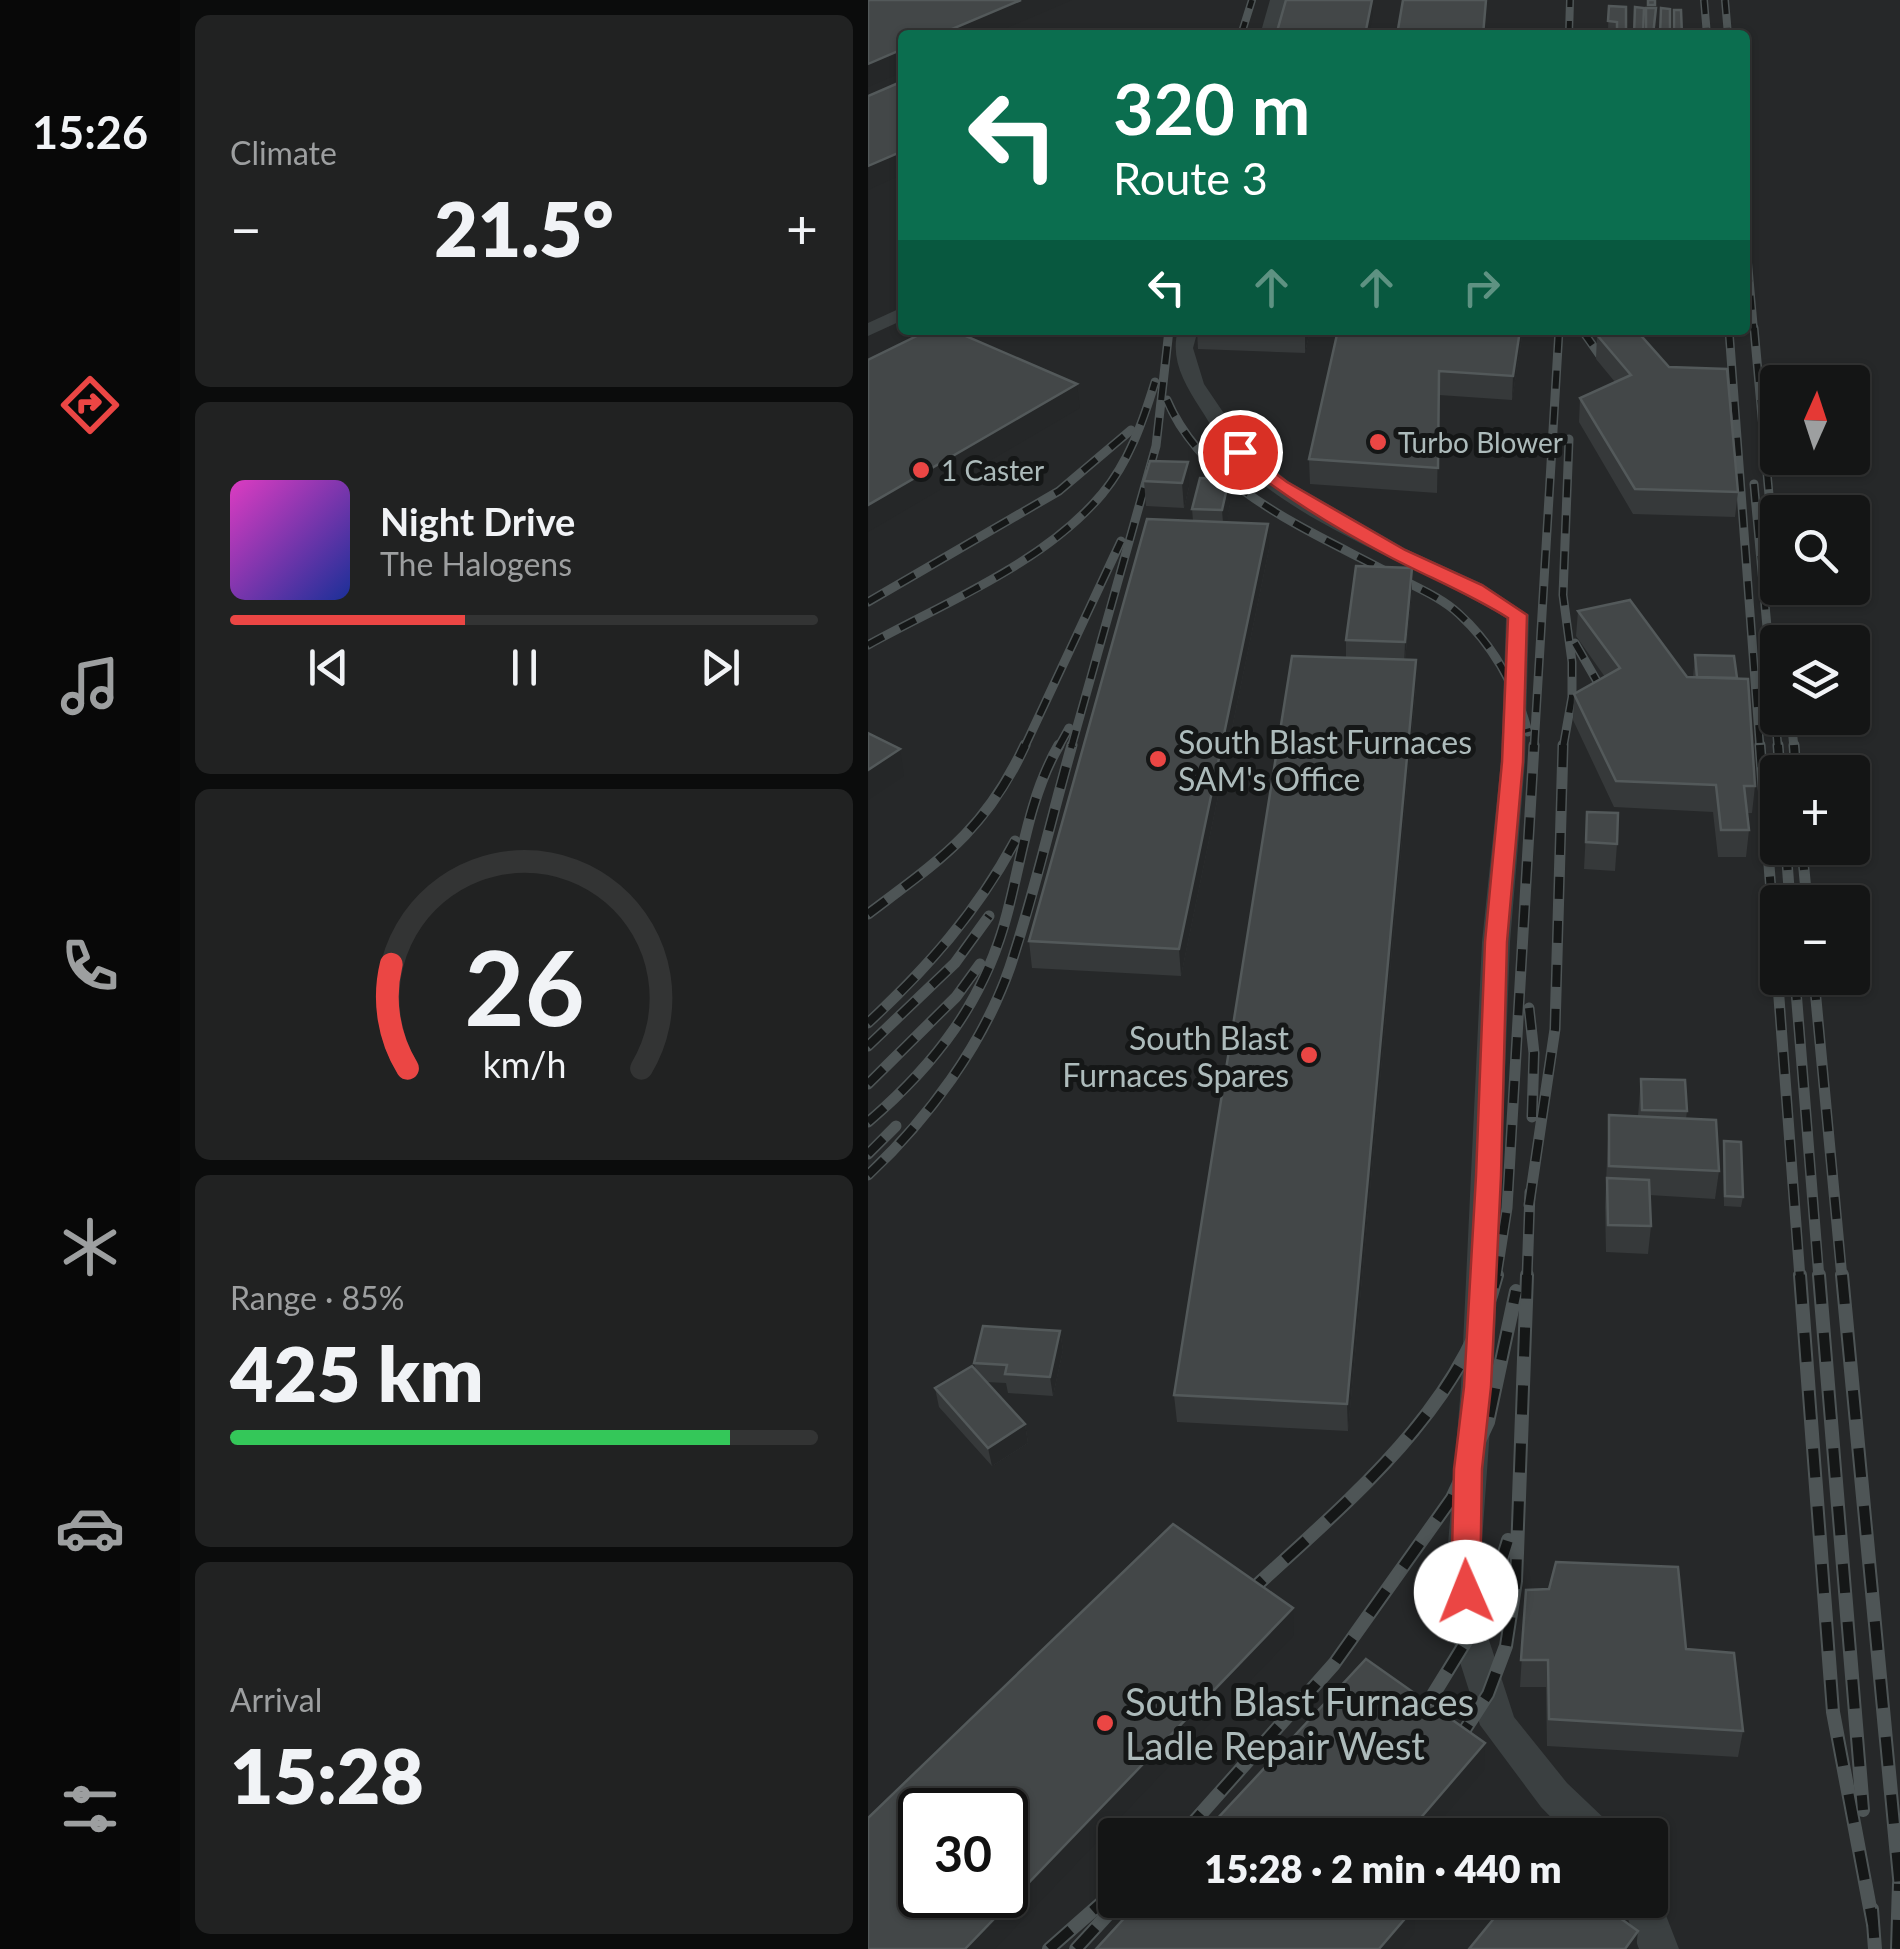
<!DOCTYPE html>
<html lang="en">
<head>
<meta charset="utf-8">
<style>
  body { margin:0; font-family:Lato,sans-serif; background:#212222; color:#f1f3f6; height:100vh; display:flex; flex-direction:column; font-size:38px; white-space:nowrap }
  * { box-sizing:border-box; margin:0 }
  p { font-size:32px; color:#9d9fa0 }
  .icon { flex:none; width:55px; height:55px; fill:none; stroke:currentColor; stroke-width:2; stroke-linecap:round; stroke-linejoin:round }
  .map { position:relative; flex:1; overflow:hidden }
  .sheet { display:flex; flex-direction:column; gap:15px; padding:15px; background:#0b0c0c; width:688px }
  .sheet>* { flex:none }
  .top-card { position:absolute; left:30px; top:30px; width:852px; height:305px; border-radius:10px; box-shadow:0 2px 8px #0004,0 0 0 2px #333434; background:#0b6e4f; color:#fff; overflow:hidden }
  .needle { width:65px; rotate:3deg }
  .controls { position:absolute; left:892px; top:365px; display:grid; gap:20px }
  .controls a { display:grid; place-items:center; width:110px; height:110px; border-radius:10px; background:#141515; box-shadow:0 2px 8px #0004,0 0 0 2px #333434; font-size:50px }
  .speed { position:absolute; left:30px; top:1788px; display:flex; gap:20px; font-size:50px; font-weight:700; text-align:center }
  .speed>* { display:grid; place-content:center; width:130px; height:130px; border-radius:50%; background:#141515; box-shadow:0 2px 8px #0004,0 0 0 2px #333434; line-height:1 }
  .speed .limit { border:5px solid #111; border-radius:15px; background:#fff; color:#111 }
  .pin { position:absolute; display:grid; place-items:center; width:85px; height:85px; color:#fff; margin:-42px; border:5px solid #fff; border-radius:50%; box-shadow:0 2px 10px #0007 }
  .me { position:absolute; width:110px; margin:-55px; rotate:359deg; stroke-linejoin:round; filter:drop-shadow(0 0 8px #0008) }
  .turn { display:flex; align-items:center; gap:35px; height:210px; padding:0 50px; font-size:45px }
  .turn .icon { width:130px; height:130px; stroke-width:2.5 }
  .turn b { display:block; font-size:70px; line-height:85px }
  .lanes { display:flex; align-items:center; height:95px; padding:0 50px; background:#0003; justify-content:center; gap:50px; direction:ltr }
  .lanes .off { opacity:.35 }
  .big { font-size:75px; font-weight:800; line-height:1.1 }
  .sheet .card { flex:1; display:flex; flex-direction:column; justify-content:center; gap:15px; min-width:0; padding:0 35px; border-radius:15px; background:#212222 }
  .sheet .dial { align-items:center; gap:0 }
  .dial svg { height:260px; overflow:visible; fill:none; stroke:#333434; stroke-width:7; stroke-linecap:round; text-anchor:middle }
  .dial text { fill:#f1f3f6; stroke:none }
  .song { display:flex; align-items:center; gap:30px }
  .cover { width:120px; height:120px; border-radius:15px; background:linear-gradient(135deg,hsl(310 70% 55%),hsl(230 70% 35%)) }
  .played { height:10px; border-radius:5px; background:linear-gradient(90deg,#eb4644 40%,#333434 40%) }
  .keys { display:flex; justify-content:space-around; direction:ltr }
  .heat { display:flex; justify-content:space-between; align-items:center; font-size:55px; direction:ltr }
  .charge { height:15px; border-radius:8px; background:linear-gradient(90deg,#34c759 85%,#333434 0) }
  .trip { position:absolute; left:230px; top:1818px; width:570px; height:100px; border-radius:10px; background:#141515; box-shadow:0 2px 8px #0004,0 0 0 2px #333434; font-weight:800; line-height:100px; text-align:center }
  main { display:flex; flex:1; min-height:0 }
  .tab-bar { display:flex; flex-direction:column; width:180px; justify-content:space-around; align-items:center; background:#080808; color:#9d9fa0 }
  .tab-bar .icon { width:70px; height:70px }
  .tab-bar .current { color:#eb4644 }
  .tab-bar b { font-size:45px; color:#f1f3f6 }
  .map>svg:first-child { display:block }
  .built { fill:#262829; fill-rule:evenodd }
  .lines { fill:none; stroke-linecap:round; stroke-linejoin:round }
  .minor { fill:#3b4041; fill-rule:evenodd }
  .rail-far3-casing { stroke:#4e5556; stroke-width:8 }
  .rail-far2-casing { stroke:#4e5556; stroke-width:9 }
  .rail-far1-casing { stroke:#4e5556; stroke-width:11 }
  .rail-casing { stroke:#4e5556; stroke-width:14 }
  .rail-far3 { stroke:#151717; stroke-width:5; stroke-dasharray:14; stroke-linecap:butt }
  .rail-far2 { stroke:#151717; stroke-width:6; stroke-dasharray:18; stroke-linecap:butt }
  .rail-far1 { stroke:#151717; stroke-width:8; stroke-dasharray:22; stroke-linecap:butt }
  .rail { stroke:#151717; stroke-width:10; stroke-dasharray:29; stroke-linecap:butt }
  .wall { fill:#36393a }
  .shaded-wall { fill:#252728 }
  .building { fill:#434748; stroke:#53595a; stroke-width:2.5; fill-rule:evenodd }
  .route { fill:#eb4644; stroke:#992e2c; stroke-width:2.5 }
  .poi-dot { fill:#eb4644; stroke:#151717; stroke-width:4 }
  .labels { text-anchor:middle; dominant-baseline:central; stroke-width:10; stroke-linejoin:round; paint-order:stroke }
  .far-poi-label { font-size:28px; fill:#adbbbb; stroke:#151717; text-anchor:start }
  .poi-label { font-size:32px; fill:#adbbbb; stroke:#151717; text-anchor:start }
  .near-poi-label { font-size:38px; fill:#adbbbb; stroke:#151717; text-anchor:start }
</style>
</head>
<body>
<main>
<nav class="tab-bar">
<b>15:26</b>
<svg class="icon current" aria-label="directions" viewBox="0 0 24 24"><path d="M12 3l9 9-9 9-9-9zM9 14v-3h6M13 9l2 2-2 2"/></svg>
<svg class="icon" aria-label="music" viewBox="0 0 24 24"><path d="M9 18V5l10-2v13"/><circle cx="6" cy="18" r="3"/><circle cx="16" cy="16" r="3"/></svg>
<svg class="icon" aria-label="phone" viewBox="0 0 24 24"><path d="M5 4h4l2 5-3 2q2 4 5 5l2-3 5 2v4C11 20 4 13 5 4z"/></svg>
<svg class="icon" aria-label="climate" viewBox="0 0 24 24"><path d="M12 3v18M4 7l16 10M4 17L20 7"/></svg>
<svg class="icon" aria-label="car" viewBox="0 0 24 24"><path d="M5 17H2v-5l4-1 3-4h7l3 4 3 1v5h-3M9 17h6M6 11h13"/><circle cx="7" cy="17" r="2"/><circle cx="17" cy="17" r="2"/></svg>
<svg class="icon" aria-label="filters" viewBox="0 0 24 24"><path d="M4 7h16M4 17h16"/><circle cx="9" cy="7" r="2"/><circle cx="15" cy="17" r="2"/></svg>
</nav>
<section class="sheet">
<div class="card"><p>Climate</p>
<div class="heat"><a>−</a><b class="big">21.5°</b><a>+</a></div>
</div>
<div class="card">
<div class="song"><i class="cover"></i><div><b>Night Drive</b><p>The Halogens</p></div></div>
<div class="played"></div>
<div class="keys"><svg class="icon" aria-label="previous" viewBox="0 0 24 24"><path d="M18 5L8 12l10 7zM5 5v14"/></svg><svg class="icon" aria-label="pause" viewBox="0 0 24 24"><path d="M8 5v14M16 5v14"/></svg><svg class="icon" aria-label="next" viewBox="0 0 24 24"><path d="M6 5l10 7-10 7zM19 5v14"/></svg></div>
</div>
<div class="card dial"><svg viewBox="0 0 100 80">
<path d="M14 69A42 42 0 1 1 86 69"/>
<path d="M14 69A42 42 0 0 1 9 37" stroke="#eb4644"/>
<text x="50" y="56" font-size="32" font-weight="700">26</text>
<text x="50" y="72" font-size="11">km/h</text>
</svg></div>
<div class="card"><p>Range · 85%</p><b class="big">425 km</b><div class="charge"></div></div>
<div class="card"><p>Arrival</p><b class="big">15:28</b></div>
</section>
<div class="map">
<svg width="1033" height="1949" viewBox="0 0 1033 1949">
  <rect width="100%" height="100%" fill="#1a1c1c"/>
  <path class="built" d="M0 0H1032V1949H0ZM35 35H878V330H35ZM910 382H985V458H910ZM910 512H985V588H910ZM910 642H985V718H910ZM910 772H985V848H910ZM910 902H985V978H910ZM52 1810H138V1895H52ZM248 1835H782V1900H248Z"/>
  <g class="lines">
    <g class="minor">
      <path d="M402 0H418L408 35H392Z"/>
      <path d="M35 307V320L0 336V323Z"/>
      <path d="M310 330H330L325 348 336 384 380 449 420 481 538 549 615 584 661 615 657 761 642 942 625 1387 612 1569 620 1637 646 1717 699 1783 740 1822 745 1835H700L673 1807 612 1725 584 1637 578 1569 593 1387 614 942 633 761 638 618C555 567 434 528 366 459 352 445 343 424 332 408 316 383 302 359 310 330Z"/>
      <path d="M782 1885 787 1887 811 1949H771L753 1900H782Z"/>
    </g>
    <defs>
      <g id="rail-far3">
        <path d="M836 0 839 35"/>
        <path d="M857 0 860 35"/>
        <path d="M373 35 384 0"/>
        <path d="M701 35 702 0"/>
        <path d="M878 240 886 330"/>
      </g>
      <g id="rail-far2">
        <path d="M886 328 902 506"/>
        <path d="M714 330 733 357"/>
        <path d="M861 330 892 748"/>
        <path d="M299 400C337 490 444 531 525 575 547 587 573 597 591 614 626 646 648 687 660 732"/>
        <path d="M886 484 910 748"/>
        <path d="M0 602 191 491 263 430"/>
        <path d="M707 643 738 697"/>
        <path d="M0 645C78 602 176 563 234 494 261 462 275 421 287 382"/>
        <path d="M923 718 926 748"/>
        <path d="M156 748 253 541"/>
        <path d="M190 748 201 728"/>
        <path d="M203 748 288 446 301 330"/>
        <path d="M666 748 691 330"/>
        <path d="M695 748 704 697V662L695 595 701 439"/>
      </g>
      <g id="rail-far1">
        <path d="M892 745 932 1278"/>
        <path d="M910 745 912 772"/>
        <path d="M926 745 928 772"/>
        <path d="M918 848 922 902"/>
        <path d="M934 848 939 902"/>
        <path d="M0 914C73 859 117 831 157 745"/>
        <path d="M927 978 951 1278"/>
        <path d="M946 978 974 1278"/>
        <path d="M661 1008 666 1053 664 1117"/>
        <path d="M0 1023C59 968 109 912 147 841"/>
        <path d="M0 1046 87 963 121 916"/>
        <path d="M0 1084 88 997 112 964"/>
        <path d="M0 1122C67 1065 117 1000 139 914 154 857 161 797 191 745"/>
        <path d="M0 1154 28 1126"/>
        <path d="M0 1175C59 1120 115 1045 142 967 166 895 183 819 204 745"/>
        <path d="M661 1205 687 1029 695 745"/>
        <path d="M628 1278 639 1208 666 745"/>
        <path d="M659 1278 662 1192"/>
      </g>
      <g id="rail">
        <path d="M932 1275 965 1712 1005 1924"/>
        <path d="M951 1275 995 1810"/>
        <path d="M974 1275 1033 1899"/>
        <path d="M374 1599C473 1506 594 1413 629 1275"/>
        <path d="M549 1721 619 1607 640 1540"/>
        <path d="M585 1748 620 1694 638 1646 648 1581 659 1275"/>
        <path d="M314 1835 466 1664 584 1498 620 1422 648 1291"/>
        <path d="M1004 1909 1007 1949"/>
        <path d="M181 1949 248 1890"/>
        <path d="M208 1949 242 1912"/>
        <path d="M1029 1949 1031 1884"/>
      </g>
    </defs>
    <use href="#rail-far3" class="rail-far3-casing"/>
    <use href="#rail-far2" class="rail-far2-casing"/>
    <use href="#rail-far1" class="rail-far1-casing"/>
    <use href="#rail" class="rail-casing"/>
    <use href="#rail-far3" class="rail-far3"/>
    <use href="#rail-far2" class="rail-far2"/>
    <use href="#rail-far1" class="rail-far1"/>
    <use href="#rail" class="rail"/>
  </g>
  <g class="wall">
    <path d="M741 6 758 35 749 30 740 29Z"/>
    <path d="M329 330H442L437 353 330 349Z"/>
    <path d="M470 330H655L644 400 571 395 569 493 442 484 441 459Z"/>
    <path d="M729 335 870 492 867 517 765 514 711 422 712 398 747 382 728 359Z"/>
    <path d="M282 461 321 487 316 508 278 506 276 481Z"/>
    <path d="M362 504 358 522 401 549 313 976 164 968 161 941 325 521 324 509Z"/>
    <path d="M544 568V593L537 660H548V687L480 1431 309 1422 306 1395 478 658V640Z"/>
    <path d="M710 611 819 677H825L827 655 869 678 887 786 884 813H879L881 830 878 857H850L845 812 746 807 705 720 706 694 737 677 708 636Z"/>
    <path d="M719 812 749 844 747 871 716 869Z"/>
    <path d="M773 1079 819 1111 818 1119 851 1171 847 1199 781 1195 783 1226 780 1254 738 1252 737 1206 741 1115 770 1116Z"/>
    <path d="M856 1141 875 1197 873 1207 856 1206 855 1150Z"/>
    <path d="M192 1331 195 1350 185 1396 140 1393 138 1383 118 1382 157 1424 160 1443 124 1466 71 1407 67 1388 107 1369 106 1363Z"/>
    <path d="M658 1590 818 1649 875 1731 870 1757 679 1746 678 1687H652Z"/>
  </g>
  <g class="shaded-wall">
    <path d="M153 0H204L122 35H70Z"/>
    <path d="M504 0 505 15 501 35H497Z"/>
    <path d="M35 49V72L0 87V64Z"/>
    <path d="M35 151V174L0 190V166Z"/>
    <path d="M437 330H442L437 353Z"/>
    <path d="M652 330H655L644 400 645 376Z"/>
    <path d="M209 384 212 408 0 532V505Z"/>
    <path d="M320 462 321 487 316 508 314 483Z"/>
    <path d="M361 479 362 504 356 535 354 510Z"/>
    <path d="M400 524 401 549 313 976 311 949Z"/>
    <path d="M544 568V593L536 668 537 642Z"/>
    <path d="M548 660V687L480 1431 479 1404Z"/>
    <path d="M32 749 36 776 0 800V770Z"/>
    <path d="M192 1331 195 1350 185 1396 182 1377Z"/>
    <path d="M157 1424 160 1443 124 1466 120 1448Z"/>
    <path d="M425 1608 426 1635 127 1949H97Z"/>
    <path d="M617 1743 616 1770 560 1835H538Z"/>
    <path d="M547 1907 546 1933 533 1949H511Z"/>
    <path d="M770 1931 768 1949H757Z"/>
  </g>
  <g class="building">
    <path d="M2 0H153L70 35H35V49L0 64V1Z"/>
    <path d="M418 0H504L497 35H408Z"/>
    <path d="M535 0H618L615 35H529Z"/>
    <rect x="780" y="0" width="7" height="5"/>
    <path d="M741 6 758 7V35H749V22L740 21Z"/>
    <path d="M767 7 776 8 775 35H766Z"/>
    <path d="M778 8H788L785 35H778Z"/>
    <path d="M793 8 802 9V35H792Z"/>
    <path d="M806 10H813L814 35H806Z"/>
    <path d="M35 81V151L0 166V96Z"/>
    <path d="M61 330H84L209 384 0 505V360Z"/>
    <path d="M470 330H652L645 376 571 371 570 468 441 459Z"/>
    <path d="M761 330H768L801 367 859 369 870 492 767 489 712 398 763 375 729 335Z"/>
    <path d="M282 461 320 462 314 483 276 481Z"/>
    <path d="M332 478 361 479 354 510 324 509Z"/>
    <path d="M279 519 400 524 311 949 161 941Z"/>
    <path d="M488 566 544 568 537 642 478 640Z"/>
    <path d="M762 600 819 677 880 679 887 786H876L881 830H853L848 785 748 781 706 694 752 668 710 611Z"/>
    <path d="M827 655 866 656 869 678 829 677Z"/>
    <path d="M424 656 548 660 479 1404 306 1395Z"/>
    <path d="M0 733 32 749 0 770Z"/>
    <path d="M719 812 750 813 749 844 718 842Z"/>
    <path d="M773 1079 817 1080 819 1111 774 1110Z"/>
    <path d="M741 1115 848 1120 851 1171 741 1166Z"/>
    <path d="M856 1141 873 1142 875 1197 857 1196Z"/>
    <path d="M739 1178 781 1180 783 1226 740 1225Z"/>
    <path d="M115 1326 192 1331 182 1377 137 1374 139 1365 106 1363Z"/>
    <path d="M104 1366 157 1424 120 1448 67 1388Z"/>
    <path d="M305 1524 425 1608 97 1949H0V1818ZM52 1810H138V1895H52Z"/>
    <path d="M688 1562 810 1567 818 1649 866 1653 875 1731 681 1719 680 1660H653L658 1590 681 1589Z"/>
    <path d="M498 1659 617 1743 538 1835H334Z"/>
    <path d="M273 1900H537L547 1907 511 1949H228Z"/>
    <path d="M641 1900H727L770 1931 757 1949H601Z"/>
  </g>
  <path class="route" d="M372 447 419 482 537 550 614 585 659 615 655 762 639 942 633 1176 623 1387 614 1469 612 1592 608 1600 598 1604 587 1600 583 1592 586 1469 596 1387 608 1176 617 942 634 762 640 618C602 594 562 578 522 557 467 528 414 496 366 456V449Z"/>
  <g class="poi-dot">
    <circle cx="510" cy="442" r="10"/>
    <circle cx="53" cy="470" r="10"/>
    <circle cx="290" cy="759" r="10"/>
    <circle cx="441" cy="1055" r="10"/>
    <circle cx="237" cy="1723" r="10"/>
  </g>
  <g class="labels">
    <g class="far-poi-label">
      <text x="530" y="442">Turbo Blower</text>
      <text x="73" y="470">1 Caster</text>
    </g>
    <g class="poi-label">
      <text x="310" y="741">South Blast Furnaces<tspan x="310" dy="37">SAM's Office</tspan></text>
      <text x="421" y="1037" text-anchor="end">South Blast<tspan x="421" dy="37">Furnaces Spares</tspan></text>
    </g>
    <g class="near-poi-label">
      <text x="257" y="1701">South Blast Furnaces<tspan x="257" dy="44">Ladle Repair West</tspan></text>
    </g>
  </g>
</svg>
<div class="controls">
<a><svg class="needle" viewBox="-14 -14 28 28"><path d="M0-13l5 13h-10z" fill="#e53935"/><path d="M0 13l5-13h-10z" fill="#9d9fa0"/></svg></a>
<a><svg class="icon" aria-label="search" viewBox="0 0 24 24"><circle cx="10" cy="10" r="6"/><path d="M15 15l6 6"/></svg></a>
<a><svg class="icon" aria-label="layers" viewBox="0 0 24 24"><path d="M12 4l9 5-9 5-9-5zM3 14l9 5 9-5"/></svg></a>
<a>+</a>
<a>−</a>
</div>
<div class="speed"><div class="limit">30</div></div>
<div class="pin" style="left:372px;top:452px;background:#d93025"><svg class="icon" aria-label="arrive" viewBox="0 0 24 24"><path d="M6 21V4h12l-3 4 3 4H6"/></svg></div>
<svg class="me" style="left:598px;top:1592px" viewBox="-20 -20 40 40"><circle r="19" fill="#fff"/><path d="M0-13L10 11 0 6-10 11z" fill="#eb4644"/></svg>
<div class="trip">15:28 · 2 min · 440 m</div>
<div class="top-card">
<div class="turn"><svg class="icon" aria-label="left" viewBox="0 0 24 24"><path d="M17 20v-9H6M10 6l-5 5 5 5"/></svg><div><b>320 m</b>Route 3</div></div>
<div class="lanes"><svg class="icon" aria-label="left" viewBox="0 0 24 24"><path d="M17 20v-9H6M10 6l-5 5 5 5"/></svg><svg class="icon off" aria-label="ahead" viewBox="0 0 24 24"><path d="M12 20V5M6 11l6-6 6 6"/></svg><svg class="icon off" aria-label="ahead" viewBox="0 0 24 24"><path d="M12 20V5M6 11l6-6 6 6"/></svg><svg class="icon off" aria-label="right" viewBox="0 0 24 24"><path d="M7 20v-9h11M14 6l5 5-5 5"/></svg></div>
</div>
</div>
</main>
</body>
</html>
